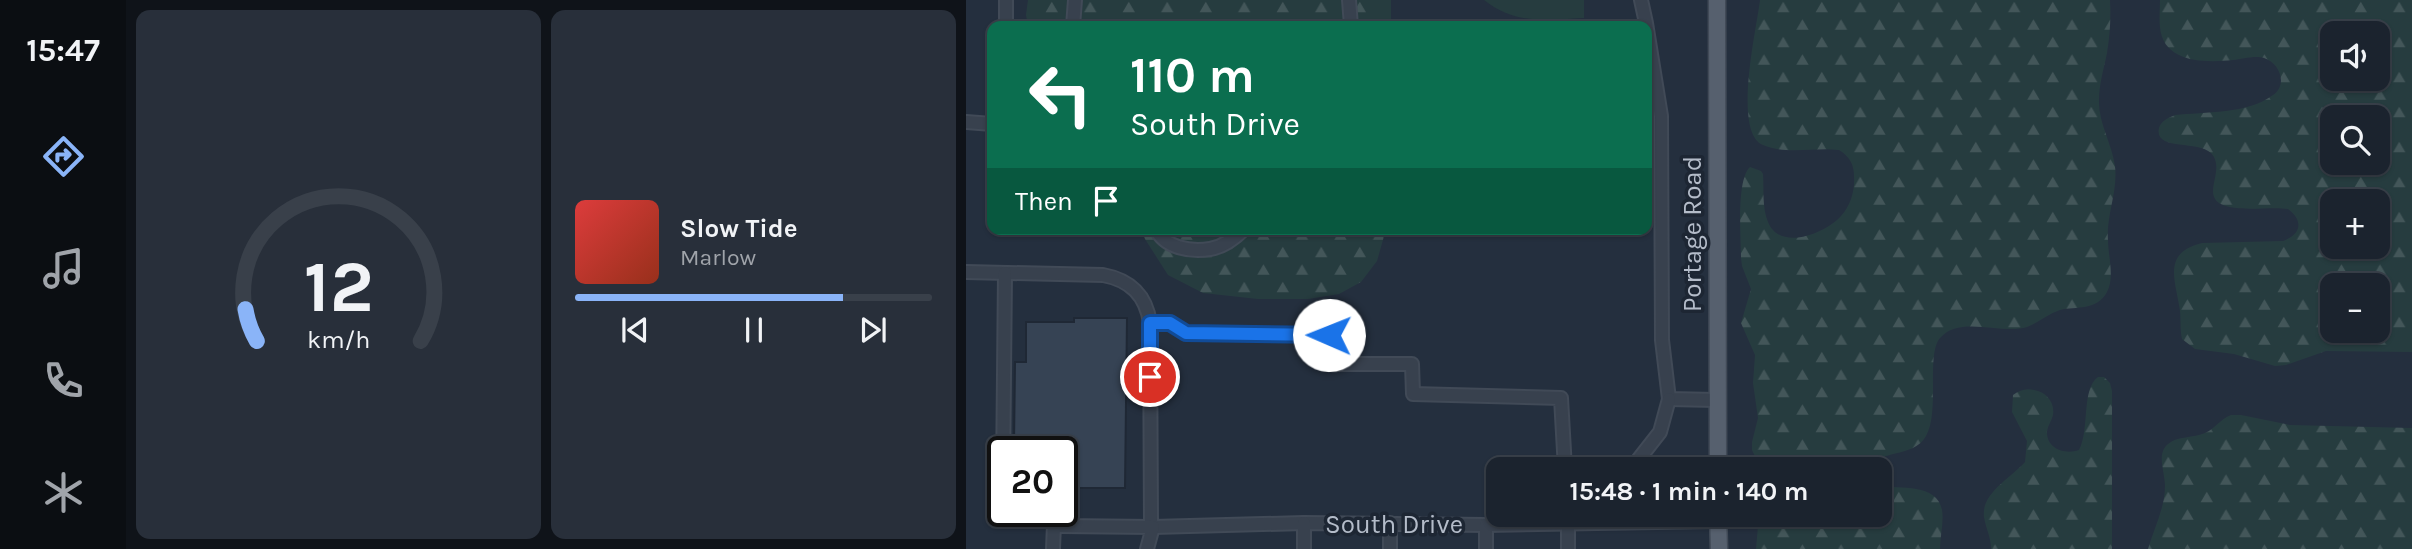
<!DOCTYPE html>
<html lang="en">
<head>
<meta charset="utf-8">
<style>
  body { margin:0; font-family:Karla,sans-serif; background:#282f3a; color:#f1f3f6; height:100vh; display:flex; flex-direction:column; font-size:26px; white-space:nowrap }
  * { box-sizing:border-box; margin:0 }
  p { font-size:23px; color:#a0a4aa }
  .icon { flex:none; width:38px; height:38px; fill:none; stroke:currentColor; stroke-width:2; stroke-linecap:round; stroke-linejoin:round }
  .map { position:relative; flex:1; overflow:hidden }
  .sheet { display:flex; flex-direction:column; gap:10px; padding:10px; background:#0f1319; width:840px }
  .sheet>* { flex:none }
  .banner { position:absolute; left:21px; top:21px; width:665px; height:214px; border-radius:14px; box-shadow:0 2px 5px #0004,0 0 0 2px #39404a; background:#0b6e4f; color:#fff; overflow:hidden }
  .buttons { position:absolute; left:1354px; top:21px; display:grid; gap:14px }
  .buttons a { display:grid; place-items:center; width:70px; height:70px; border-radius:14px; background:#1b232e; box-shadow:0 2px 5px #0004,0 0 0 2px #39404a; font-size:35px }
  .speed { position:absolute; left:21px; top:436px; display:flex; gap:14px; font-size:35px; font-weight:700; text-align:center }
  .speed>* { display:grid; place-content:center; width:91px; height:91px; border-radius:50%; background:#1b232e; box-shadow:0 2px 5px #0004,0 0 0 2px #39404a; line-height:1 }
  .speed .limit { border:4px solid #111; border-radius:10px; background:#fff; color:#111 }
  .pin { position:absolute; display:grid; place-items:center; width:60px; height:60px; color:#fff; margin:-30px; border:4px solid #fff; border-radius:50%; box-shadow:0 2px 7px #0007 }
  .me { position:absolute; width:77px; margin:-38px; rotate:271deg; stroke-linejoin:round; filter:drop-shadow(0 0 5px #0008) }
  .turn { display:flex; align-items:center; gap:24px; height:147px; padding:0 28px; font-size:32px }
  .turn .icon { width:91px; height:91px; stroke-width:2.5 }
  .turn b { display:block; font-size:49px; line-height:60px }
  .then { display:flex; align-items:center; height:66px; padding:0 28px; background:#0003; gap:14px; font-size:26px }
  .sheet .card { flex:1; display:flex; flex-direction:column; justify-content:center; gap:10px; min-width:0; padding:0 24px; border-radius:14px; background:#282f3a }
  .sheet .dial { align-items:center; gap:0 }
  .dial svg { height:182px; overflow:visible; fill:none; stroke:#39404a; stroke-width:7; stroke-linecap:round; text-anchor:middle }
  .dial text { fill:#f1f3f6; stroke:none }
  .song { display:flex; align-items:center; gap:21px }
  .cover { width:84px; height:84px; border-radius:10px; background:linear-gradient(135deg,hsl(0 70% 55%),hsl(10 70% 35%)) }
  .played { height:7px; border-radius:4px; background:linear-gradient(90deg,#8ab4f8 75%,#39404a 75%) }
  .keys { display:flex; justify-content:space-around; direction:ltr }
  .sheet .tiles { flex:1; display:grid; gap:10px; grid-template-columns:repeat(2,1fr) }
  .trip { position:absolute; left:520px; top:457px; width:406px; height:70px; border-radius:14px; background:#1b232e; box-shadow:0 2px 5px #0004,0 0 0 2px #39404a; font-weight:700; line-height:70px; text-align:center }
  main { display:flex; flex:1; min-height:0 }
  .tab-bar { display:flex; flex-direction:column; width:126px; justify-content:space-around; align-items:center; background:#0b0e12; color:#a0a4aa }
  .tab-bar .icon { width:49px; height:49px }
  .tab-bar .selected { color:#8ab4f8 }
  .tab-bar b { font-size:32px; color:#f1f3f6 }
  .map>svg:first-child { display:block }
  .forest { fill:url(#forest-firs); fill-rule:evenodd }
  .pitch { fill:#263c3f }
  .building { fill:#364354; stroke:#1f2835; stroke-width:2 }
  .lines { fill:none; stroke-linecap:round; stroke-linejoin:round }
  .minor-casing { stroke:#414a57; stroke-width:16 }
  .major-casing { stroke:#414a57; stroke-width:19 }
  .minor { stroke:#38414e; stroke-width:12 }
  .major { stroke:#56606e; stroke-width:16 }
  .route-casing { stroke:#114b97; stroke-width:18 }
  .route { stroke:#1a73e8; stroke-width:12 }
  .labels { text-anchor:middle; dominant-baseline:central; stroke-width:7; stroke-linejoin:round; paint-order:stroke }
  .street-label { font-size:26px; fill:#b4bcc9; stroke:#1d2633 }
</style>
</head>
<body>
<main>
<nav class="tab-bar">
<b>15:47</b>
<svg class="icon selected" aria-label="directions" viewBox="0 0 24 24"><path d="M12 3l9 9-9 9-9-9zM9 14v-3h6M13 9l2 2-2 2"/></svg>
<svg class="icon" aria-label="music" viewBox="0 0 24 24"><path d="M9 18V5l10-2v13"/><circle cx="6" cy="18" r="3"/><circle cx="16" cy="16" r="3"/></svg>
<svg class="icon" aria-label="phone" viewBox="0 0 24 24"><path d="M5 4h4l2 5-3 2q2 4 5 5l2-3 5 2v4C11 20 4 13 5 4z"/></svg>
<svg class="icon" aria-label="climate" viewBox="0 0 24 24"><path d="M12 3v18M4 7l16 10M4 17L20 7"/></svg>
</nav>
<section class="sheet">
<div class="tiles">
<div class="card dial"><svg viewBox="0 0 100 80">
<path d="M14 69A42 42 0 1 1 86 69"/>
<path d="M14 69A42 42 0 0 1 9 55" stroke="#8ab4f8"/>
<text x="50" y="56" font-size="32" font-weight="700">12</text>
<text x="50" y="72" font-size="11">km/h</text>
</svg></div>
<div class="card">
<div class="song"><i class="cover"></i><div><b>Slow Tide</b><p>Marlow</p></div></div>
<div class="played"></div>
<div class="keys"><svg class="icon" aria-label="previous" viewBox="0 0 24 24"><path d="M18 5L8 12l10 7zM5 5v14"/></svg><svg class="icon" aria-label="pause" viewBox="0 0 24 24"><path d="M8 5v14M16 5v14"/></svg><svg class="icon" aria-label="next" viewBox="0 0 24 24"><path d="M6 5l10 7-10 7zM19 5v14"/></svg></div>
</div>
</div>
</section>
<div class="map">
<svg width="1446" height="549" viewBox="0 0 1446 549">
  <defs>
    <pattern id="forest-firs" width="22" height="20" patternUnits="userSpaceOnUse" patternTransform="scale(1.75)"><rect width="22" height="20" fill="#263c3f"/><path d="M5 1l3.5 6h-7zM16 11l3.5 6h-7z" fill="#435659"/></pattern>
  </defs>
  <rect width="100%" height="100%" fill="#242f3e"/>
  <g class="forest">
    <path d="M62 0H425V26H62L60 15Z"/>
    <path d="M794 0H1144C1145 18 1144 35 1141 53 1138 68 1133 84 1133 100 1132 122 1146 144 1149 166 1152 192 1140 215 1142 240 1142 256 1149 277 1141 292 1131 311 1110 306 1094 310 1082 314 1072 323 1061 327 1035 335 994 315 974 338 960 354 974 412 960 436 947 459 913 448 903 469H795L786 450V442L792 418 787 383 789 355 775 323 785 289 776 266 775 258C775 238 770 180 784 167L795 171 797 174C798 189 796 208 802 222 814 252 860 233 875 216 885 205 889 190 888 176 888 164 883 156 873 150 849 147 820 155 797 145 766 132 791 27 794 0Z"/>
    <path d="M1194 0H1446V352L1360 351 1320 365 1309 366 1268 354 1229 349 1216 339C1214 330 1215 320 1214 311 1210 281 1195 253 1236 243L1317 241C1335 234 1338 221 1322 209 1304 206 1268 213 1253 203 1237 192 1260 169 1245 153 1231 140 1188 151 1193 128 1195 121 1202 118 1209 115 1239 112 1282 114 1307 95 1322 85 1314 63 1298 58 1289 55 1276 59 1267 60 1239 63 1197 63 1194 27 1193 18 1194 9 1194 0ZM1412 33V79H1367V33ZM1412 117V163H1367V117ZM1412 201V247H1367V201ZM1412 285V331H1367V285Z"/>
    <path d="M175 229H420L411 261 395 282 373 294 342 299H292L237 293 202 275 179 239Z"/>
    <path d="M1132 377H1138L1144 383 1146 391V549H1025C1025 537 1020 529 1018 517 1015 493 1045 478 1059 462L1061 441 1046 412 1047 395C1054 390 1060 388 1068 390 1080 392 1089 402 1087 415 1086 420 1082 425 1081 431 1080 449 1099 455 1113 450 1124 430 1115 389 1132 377Z"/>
    <path d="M1265 415H1275L1324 425 1446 428V549H1182C1188 528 1199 508 1199 486 1199 472 1190 454 1202 444 1211 436 1228 438 1239 433 1249 429 1254 419 1265 415Z"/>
    <path d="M914 486C933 489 971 483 976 510 978 522 974 537 974 549H790L793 515 914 514Z"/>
  </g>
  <path class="pitch" d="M518 0H618V18C581 20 549 25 518 0Z"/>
  <path class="building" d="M108 318H161L159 488H105V464H96V452H59V444H48L49 362H60V322H108Z"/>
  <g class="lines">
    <defs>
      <g id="minor">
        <path d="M40 0V26"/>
        <path d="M383 0 385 26"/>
        <path d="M675 0 680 23 695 116 696 340 703 399 750 400"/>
        <path d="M107 26 109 0"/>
        <path d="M0 122 26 124"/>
        <path d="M190 229C199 248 224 252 244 249 257 247 269 238 278 229"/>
        <path d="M0 272 137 275C164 280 180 295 184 323L185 524 187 527 338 523 520 525 752 521"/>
        <path d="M184 323H204L220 333 363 335 367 339 366 364H446L447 394 595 398 599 469"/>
        <path d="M665 469 694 432 703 399"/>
        <path d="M37 475 39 273"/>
        <path d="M70 511 88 524 95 526 187 527 181 549"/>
        <path d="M602 514V549"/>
        <path d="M87 549 88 524"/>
        <path d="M338 549V523"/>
        <path d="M424 549V523"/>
        <path d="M520 549V525"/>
      </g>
      <g id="major">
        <path d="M751 0 752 469"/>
        <path d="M752 514 753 549"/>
      </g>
    </defs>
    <use href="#minor" class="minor-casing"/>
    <use href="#major" class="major-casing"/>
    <use href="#minor" class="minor"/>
    <use href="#major" class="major"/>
  </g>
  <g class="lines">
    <defs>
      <path id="route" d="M184 377V323H204L220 333 363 335"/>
    </defs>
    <use href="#route" class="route-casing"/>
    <use href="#route" class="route"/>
  </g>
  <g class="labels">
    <g class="street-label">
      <text transform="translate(726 234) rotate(-90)">Portage Road</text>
      <text x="428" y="524">South Drive</text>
    </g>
  </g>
</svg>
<div class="buttons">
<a><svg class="icon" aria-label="sound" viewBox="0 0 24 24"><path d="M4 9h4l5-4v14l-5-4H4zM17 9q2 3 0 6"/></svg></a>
<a><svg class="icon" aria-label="search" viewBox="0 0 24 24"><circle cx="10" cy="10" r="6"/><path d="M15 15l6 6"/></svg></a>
<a>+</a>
<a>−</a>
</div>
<div class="speed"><div class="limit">20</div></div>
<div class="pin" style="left:184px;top:377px;background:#d93025"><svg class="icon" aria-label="arrive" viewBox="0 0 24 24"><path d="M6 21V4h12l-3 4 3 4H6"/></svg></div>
<svg class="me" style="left:363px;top:335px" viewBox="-20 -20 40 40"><circle r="19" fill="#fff"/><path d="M0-13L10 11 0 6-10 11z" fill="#1a73e8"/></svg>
<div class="trip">15:48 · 1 min · 140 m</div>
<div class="banner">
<div class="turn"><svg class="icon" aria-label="left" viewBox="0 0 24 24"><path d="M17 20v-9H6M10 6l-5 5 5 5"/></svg><div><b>110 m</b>South Drive</div></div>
<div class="then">Then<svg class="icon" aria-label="arrive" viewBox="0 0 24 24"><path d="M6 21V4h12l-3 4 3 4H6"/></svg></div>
</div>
</div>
</main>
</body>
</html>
